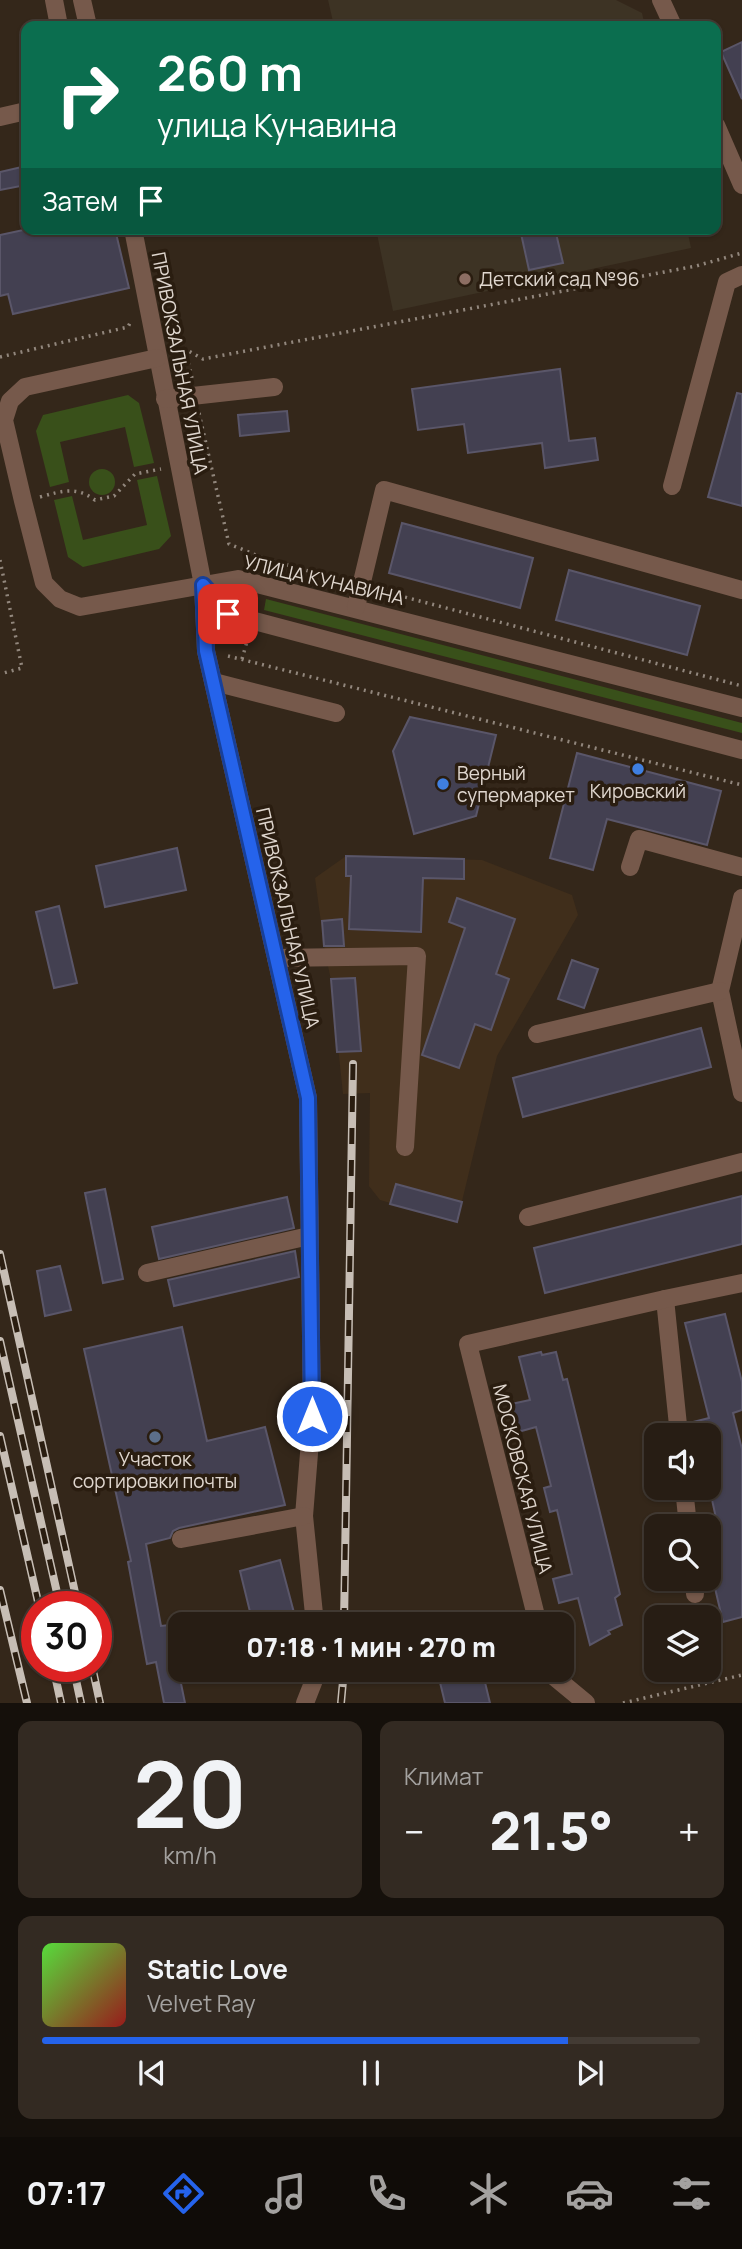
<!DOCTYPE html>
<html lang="ru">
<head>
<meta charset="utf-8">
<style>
  body { margin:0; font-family:Manrope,sans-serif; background:#332a22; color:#f1f3f6; height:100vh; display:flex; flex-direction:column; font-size:26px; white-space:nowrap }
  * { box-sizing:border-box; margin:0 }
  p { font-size:23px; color:#a4a2a0 }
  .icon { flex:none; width:38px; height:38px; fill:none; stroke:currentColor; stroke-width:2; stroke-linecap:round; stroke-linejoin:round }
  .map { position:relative; height:1703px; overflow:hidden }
  .details { display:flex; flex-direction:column; gap:18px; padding:18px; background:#15100b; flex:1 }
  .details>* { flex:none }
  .guide { position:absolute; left:21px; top:21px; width:700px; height:214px; border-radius:14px; box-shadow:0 2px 5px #0004,0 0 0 2px #433b34; background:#0b6e4f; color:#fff; overflow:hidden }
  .tools { position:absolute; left:644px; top:1423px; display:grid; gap:14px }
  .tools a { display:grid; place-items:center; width:77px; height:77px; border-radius:14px; background:#271d14; box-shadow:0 2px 5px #0004,0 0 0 2px #433b34; font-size:35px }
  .speed { position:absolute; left:21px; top:1591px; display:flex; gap:14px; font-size:35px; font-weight:700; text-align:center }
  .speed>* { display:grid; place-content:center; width:91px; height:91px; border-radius:50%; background:#271d14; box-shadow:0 2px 5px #0004,0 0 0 2px #433b34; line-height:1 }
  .speed .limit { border:10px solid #d22; background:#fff; color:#111 }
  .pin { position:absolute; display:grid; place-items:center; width:60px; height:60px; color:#fff; margin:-30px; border-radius:14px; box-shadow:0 4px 10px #0006 }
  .me { position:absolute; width:77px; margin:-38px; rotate:0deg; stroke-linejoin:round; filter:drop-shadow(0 0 5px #0008) }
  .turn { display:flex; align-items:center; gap:24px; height:147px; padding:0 21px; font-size:32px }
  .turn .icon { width:91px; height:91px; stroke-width:2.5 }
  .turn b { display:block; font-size:49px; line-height:60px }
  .then { display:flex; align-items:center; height:66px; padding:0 21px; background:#0003; gap:14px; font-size:26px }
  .big { font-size:52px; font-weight:800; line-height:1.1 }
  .details .card { flex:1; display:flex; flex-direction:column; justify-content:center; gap:10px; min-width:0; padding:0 24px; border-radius:14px; background:#332a22 }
  .details .dial { align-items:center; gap:0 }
  .dial b { font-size:91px; line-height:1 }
  .song { display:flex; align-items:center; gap:21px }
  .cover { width:84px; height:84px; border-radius:10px; background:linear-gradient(135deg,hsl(110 70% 55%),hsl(0 70% 35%)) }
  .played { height:7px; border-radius:4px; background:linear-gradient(90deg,#2563eb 80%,#433b34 80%) }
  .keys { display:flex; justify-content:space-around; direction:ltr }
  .heat { display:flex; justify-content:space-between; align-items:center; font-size:38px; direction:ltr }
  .details .tiles { flex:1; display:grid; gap:18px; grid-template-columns:1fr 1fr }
  .card:last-child { grid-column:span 2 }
  .trip { position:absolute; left:168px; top:1612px; width:406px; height:70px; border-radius:14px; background:#271d14; box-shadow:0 2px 5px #0004,0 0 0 2px #433b34; font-weight:800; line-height:70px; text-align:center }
  .menu { display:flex; height:112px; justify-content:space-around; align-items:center; background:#100c08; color:#a4a2a0 }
  .menu .icon { width:49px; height:49px }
  .menu .current { color:#2563eb }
  .menu b { font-size:32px; color:#f1f3f6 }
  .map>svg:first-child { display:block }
  .built { fill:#402e1b }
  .education { fill:#3d3324 }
  .green { fill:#39501a }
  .building { fill:#434051; stroke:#5a5669; stroke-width:2 }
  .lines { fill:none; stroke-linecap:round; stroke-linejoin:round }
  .path { stroke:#92877d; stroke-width:3.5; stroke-dasharray:2 5; stroke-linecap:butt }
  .minor { stroke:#76594b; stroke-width:18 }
  .rail-casing { stroke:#c7beb5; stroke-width:8 }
  .rail { stroke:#2a1d10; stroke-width:5; stroke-dasharray:16; stroke-linecap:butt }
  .route-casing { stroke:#184099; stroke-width:18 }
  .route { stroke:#2563eb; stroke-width:12 }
  .education-dot { fill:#8d6e63; stroke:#2a1d10; stroke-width:2.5 }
  .shop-dot { fill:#3f7fe0; stroke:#2a1d10; stroke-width:2.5 }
  .service-dot { fill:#5c6f8a; stroke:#2a1d10; stroke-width:2.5 }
  .labels { text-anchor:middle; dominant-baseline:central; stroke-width:7; stroke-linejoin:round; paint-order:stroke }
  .poi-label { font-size:19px; fill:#e0d7cf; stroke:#2a1d10; text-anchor:start }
  .street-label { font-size:19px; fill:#e0d7cf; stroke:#2a1d10 }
</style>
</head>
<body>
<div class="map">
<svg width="742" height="1703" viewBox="0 0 742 1703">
  <rect width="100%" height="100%" fill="#34271a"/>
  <path class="built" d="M346 856 482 860 572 895 578 915 497 1056 457 1222 380 1200 369 1186 370 1093 343 1094 331 980 325 952 315 878Z"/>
  <g class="education">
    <path d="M328 0H616L642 13 645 26H334Z"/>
    <path d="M376 229H687L691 248 393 311Z"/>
  </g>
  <g class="green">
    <path d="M128 395 139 403 154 463 134 467 125 427 60 442 69 482 50 487 36 431 43 415Z"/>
    <circle cx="102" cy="482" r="13"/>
    <path d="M157 476 171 536 159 549 83 567 68 557 54 500 72 496 83 540 147 525 137 480Z"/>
    <path d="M266 599 742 723V733L264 610Z"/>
  </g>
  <g class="building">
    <path d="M742 42V99L721 52Z"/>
    <path d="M26 166V185L0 190V172Z"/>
    <path d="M28 229H115L129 288 13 314 8 294 0 296V235Z"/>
    <path d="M520 229H555L563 263 529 270Z"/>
    <path d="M560 369 569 441 595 438 598 460 545 468 542 443 468 453 464 424 418 430 412 389Z"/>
    <path d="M737 393 742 394V506L708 497Z"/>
    <path d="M287 411 289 431 240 436 238 415Z"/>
    <path d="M402 523 533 558 520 608 389 573Z"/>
    <path d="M569 570 700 606 687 655 556 620Z"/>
    <path d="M410 717 496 735 476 816 414 834 393 751Z"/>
    <path d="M577 753 721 791 707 845 607 819 593 870 550 858Z"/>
    <path d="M177 848 186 890 105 907 96 866Z"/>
    <path d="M346 856 464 859V879L423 878 421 932 349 929 351 876H346Z"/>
    <path d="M457 898 515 919 496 974 509 979 491 1030 475 1024 459 1068 422 1055 465 928 449 922Z"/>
    <path d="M59 906 77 983 54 988 36 912Z"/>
    <path d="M342 919 344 946H324L322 921Z"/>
    <path d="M572 960 598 969 584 1008 558 999Z"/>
    <path d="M355 978 361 1051 337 1052 331 979Z"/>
    <path d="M701 1028 711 1067 523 1117 513 1078Z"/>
    <path d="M396 1184 462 1202 457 1222 390 1204Z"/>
    <path d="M105 1189 123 1279 103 1283 85 1193Z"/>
    <path d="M742 1196V1244L545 1293 534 1248Z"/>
    <path d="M287 1197 294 1228 159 1259 152 1227Z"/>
    <path d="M295 1251 299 1277 174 1306 168 1280Z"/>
    <path d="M60 1266 71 1310 45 1316 37 1271Z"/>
    <path d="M725 1314 742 1382V1410L733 1413 742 1449V1617L723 1622 709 1563V1520L716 1518 709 1486V1435H690L689 1423 709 1418 685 1323Z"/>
    <path d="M182 1327 207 1441 265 1427 285 1505 179 1528 173 1531 170 1538 146 1544 161 1626 169 1625 185 1703H164L156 1662 147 1664 128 1562 131 1561 84 1349Z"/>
    <path d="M541 1352 542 1355 556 1352 563 1380 567 1379 620 1594 615 1598 622 1625 608 1631 610 1634 590 1645 578 1598 559 1603 553 1579 572 1574 557 1510 550 1512 544 1488 551 1486 536 1427 518 1432 511 1404 530 1400 519 1357Z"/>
    <path d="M280 1560 297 1624H253L240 1571Z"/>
    <path d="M437 1670H482L490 1703H445Z"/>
  </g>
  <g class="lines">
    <g class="path">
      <path d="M175 337 185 349 203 359 696 266 742 253"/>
      <path d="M185 349 192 378"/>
      <path d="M0 357 128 327 131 321"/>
      <path d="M199 413 229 544 266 559"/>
      <path d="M40 497C62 491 76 486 95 500L114 496 135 474 161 469"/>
      <path d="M266 559 344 581"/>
      <path d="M0 560 22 668 0 674"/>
      <path d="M378 590 742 686"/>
      <path d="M228 656 742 785"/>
      <path d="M242 659 248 638"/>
      <path d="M623 1703 742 1675"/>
    </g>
    <g class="minor">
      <path d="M54 0 59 26"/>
      <path d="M82 0 88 26"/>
      <path d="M661 0 673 26"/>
      <path d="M0 117 26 111"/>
      <path d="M716 125 742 185"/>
      <path d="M133 229 203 585 206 651 308 1098 312 1416 304 1516 315 1624"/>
      <path d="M157 358 25 387 10 401 4 420 23 501 44 583 60 599 80 607 238 579 742 708"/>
      <path d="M165 399 274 387"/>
      <path d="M672 486 727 282 742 275"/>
      <path d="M203 585 228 614 742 750"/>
      <path d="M356 607 384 490 742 590"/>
      <path d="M214 682 336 713"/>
      <path d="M630 867 639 839 742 867"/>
      <path d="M742 898 720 991 742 1093"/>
      <path d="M276 958 417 956 405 1147"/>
      <path d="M537 1034 720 991"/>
      <path d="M528 1217 742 1162"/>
      <path d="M147 1273 309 1236"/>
      <path d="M665 1299 679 1435"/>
      <path d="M684 1488 688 1526"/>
      <path d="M181 1539 304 1516"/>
      <path d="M694 1578 695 1594"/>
      <path d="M538 1624 468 1344 665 1299 742 1283"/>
      <path d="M550 1670 551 1674 586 1703"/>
      <path d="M305 1703 318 1670"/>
    </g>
    <defs>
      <g id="rail">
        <path d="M0 1254 78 1606"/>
        <path d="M0 1341 60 1606"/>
        <path d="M0 1436 39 1606"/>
        <path d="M0 1590 27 1703"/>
        <path d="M344 1624 353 1064"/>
        <path d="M53 1666 61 1703"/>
        <path d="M73 1666 81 1703"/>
        <path d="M92 1666 100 1703"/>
        <path d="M341 1703 344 1670"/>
      </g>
    </defs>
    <use href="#rail" class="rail-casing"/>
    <use href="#rail" class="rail"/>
  </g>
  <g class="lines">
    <defs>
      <path id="route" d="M228 614 203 585 206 651 308 1098 312 1416"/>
    </defs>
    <use href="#route" class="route-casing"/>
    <use href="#route" class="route"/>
  </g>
  <circle class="education-dot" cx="465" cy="279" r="7"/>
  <g class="shop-dot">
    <circle cx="638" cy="769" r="7"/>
    <circle cx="443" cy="784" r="7"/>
  </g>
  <circle class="service-dot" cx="155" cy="1437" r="7"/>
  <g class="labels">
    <g class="poi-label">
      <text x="479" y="279">Детский сад №96</text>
      <text x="457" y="773">Верный<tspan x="457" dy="22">супермаркет</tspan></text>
      <text x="638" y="791" text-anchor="middle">Кировский</text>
      <text x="155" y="1459" text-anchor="middle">Участок<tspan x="155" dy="22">сортировки почты</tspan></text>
    </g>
    <g class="street-label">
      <text transform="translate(180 363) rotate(79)">ПРИВОКЗАЛЬНАЯ УЛИЦА</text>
      <text transform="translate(324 580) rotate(13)">УЛИЦА КУНАВИНА</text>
      <text transform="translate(288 918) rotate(77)">ПРИВОКЗАЛЬНАЯ УЛИЦА</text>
      <text transform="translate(523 1479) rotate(76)">МОСКОВСКАЯ УЛИЦА</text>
    </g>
  </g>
</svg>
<div class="tools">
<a><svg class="icon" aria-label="sound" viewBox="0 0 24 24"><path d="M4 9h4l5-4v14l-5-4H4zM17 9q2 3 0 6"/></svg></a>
<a><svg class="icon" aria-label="search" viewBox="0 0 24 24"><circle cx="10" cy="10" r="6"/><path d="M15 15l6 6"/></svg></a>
<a><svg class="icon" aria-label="layers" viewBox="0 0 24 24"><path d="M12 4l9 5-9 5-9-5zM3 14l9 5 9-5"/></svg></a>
</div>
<div class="speed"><div class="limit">30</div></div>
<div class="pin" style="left:228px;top:614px;background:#d93025"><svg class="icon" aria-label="arrive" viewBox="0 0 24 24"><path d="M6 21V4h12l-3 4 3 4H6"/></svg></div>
<svg class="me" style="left:312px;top:1416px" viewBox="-20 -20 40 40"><circle r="17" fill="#2563eb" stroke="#fff" stroke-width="3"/><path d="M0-11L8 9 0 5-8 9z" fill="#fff"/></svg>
<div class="trip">07:18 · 1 мин · 270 m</div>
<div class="guide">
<div class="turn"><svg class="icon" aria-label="right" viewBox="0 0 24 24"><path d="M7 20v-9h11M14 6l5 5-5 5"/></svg><div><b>260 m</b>улица Кунавина</div></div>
<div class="then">Затем<svg class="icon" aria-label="arrive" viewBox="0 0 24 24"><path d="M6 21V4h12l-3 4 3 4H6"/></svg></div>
</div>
</div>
<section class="details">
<div class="tiles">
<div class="card dial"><b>20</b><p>km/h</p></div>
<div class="card"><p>Климат</p>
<div class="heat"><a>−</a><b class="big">21.5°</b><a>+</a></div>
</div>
<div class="card">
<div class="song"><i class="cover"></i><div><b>Static Love</b><p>Velvet Ray</p></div></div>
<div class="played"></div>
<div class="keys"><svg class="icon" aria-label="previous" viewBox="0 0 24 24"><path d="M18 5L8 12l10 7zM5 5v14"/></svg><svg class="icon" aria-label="pause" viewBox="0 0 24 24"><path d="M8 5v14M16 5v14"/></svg><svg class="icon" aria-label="next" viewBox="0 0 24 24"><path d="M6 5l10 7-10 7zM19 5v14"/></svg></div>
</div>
</div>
</section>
<nav class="menu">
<b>07:17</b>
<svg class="icon current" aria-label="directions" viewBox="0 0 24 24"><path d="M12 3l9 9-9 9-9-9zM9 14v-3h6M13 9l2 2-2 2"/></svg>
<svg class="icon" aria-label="music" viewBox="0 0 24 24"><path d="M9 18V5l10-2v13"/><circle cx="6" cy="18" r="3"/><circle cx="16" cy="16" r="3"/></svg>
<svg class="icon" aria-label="phone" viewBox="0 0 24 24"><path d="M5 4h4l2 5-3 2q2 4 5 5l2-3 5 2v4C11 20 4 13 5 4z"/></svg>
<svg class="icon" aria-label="climate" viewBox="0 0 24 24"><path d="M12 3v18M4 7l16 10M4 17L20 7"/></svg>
<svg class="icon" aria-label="car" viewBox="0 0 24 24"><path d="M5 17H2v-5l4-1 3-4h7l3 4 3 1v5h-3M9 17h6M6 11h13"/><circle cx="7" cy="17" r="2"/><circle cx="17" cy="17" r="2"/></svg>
<svg class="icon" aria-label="filters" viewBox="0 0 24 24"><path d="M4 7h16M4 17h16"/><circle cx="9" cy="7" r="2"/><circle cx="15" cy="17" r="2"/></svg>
</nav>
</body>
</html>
